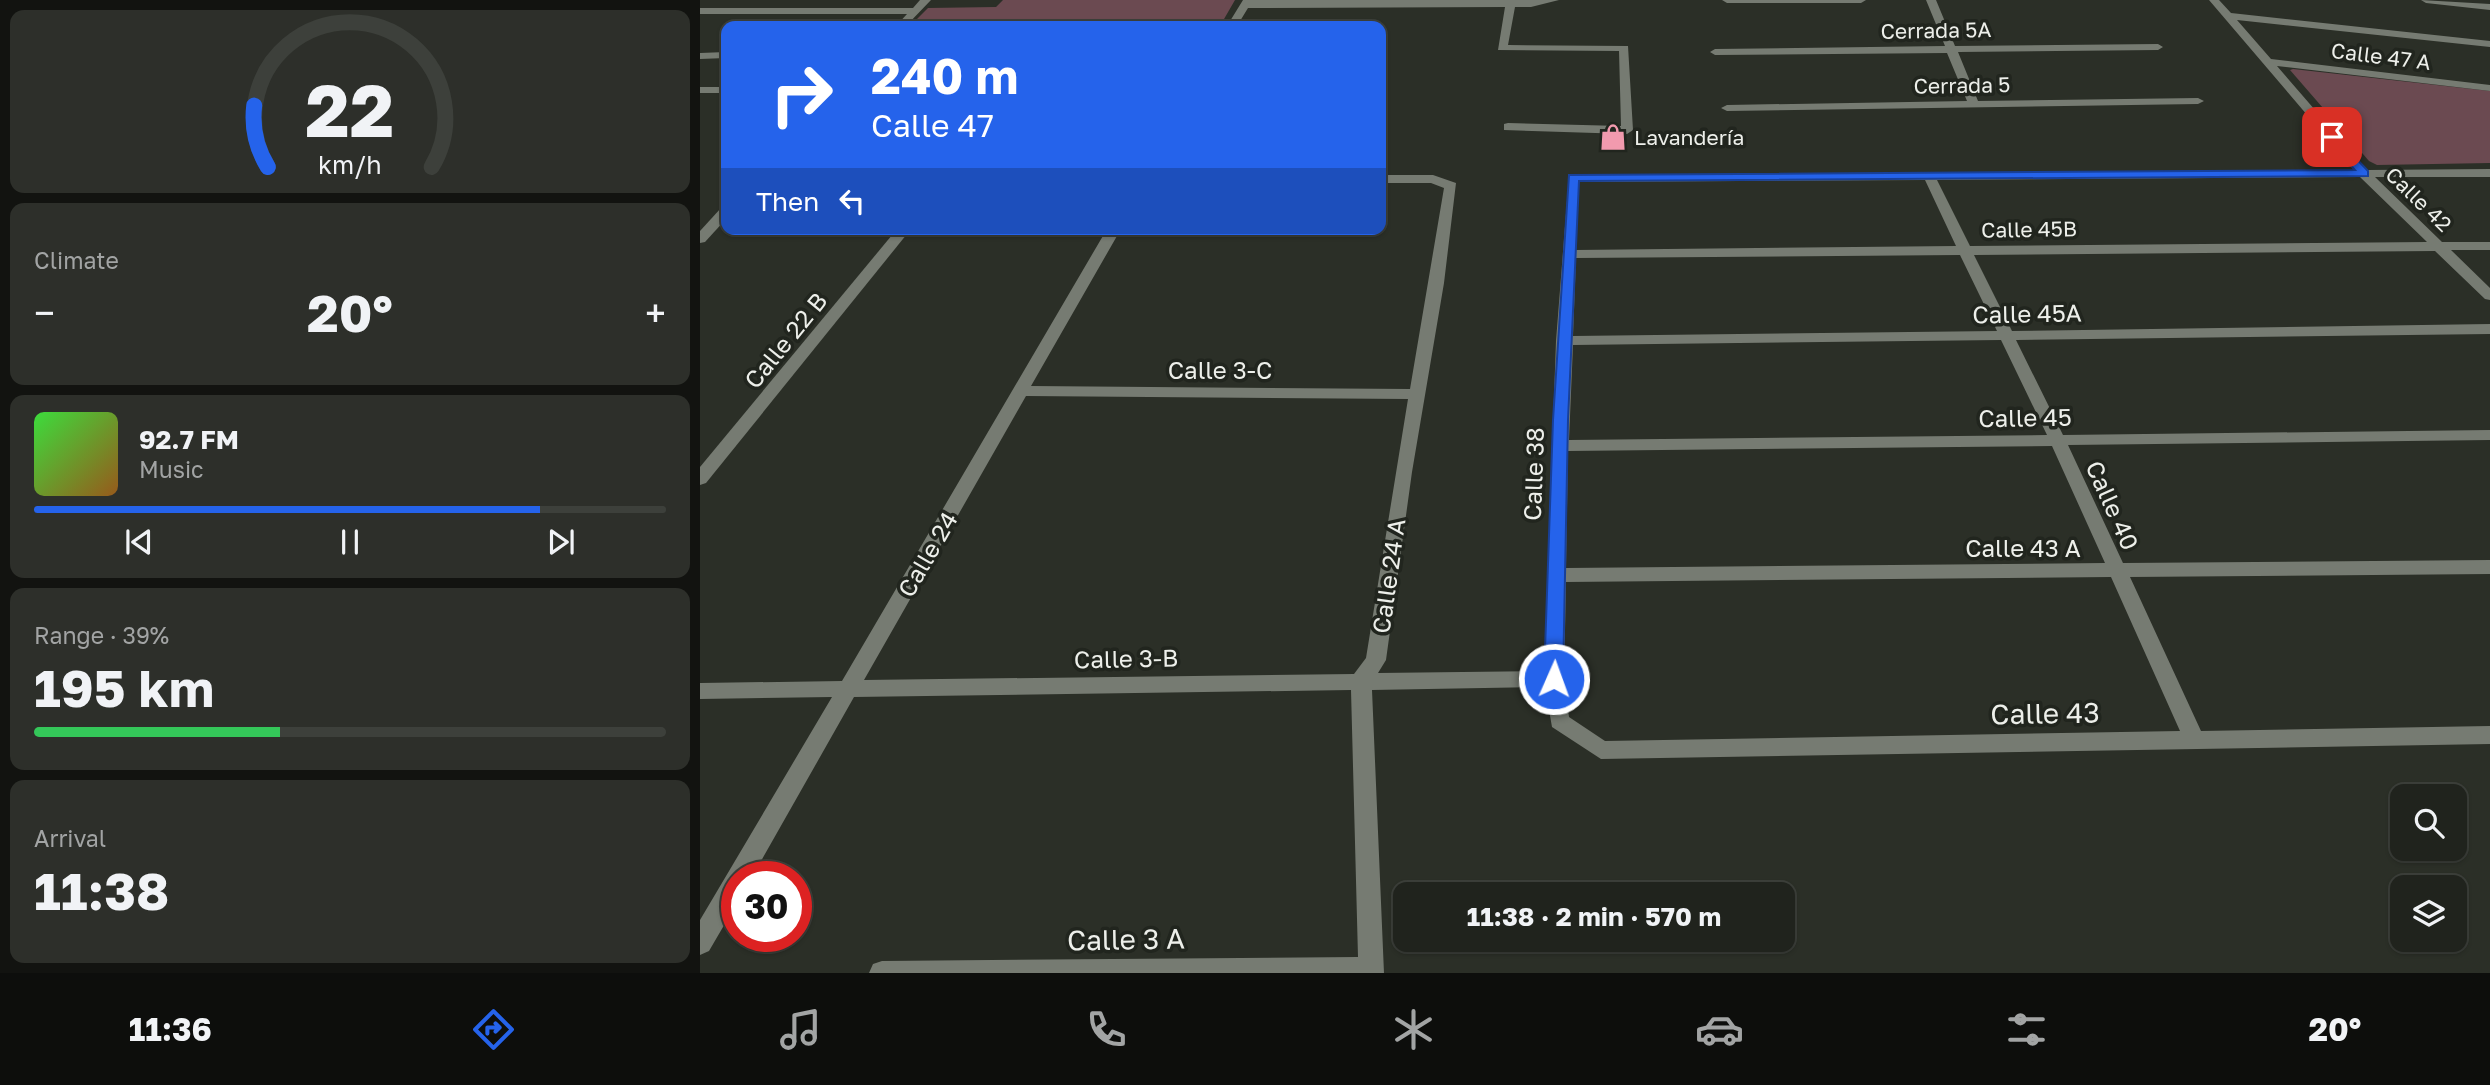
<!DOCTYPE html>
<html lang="en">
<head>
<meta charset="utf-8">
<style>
  body { margin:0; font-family:"Golos Text",sans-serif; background:#2d2f2a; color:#f1f3f6; height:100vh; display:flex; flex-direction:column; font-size:26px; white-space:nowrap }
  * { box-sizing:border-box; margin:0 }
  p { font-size:23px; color:#a2a4a4 }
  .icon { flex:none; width:38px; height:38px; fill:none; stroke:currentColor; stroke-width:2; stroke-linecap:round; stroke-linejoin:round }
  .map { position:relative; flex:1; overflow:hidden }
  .panel { display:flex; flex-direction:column; gap:10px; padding:10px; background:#121310; width:700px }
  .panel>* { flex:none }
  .banner { position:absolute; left:21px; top:21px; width:665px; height:214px; border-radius:14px; box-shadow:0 2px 5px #0004,0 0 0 2px #3d403b; background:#2563eb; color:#fff; overflow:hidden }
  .controls { position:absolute; left:1690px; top:784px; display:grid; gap:14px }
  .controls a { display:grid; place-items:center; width:77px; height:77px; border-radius:14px; background:#20231d; box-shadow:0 2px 5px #0004,0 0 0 2px #3d403b; font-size:35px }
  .speed { position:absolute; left:21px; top:861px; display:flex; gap:14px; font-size:35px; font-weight:700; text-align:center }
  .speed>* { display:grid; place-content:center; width:91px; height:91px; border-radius:50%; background:#20231d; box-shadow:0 2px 5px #0004,0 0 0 2px #3d403b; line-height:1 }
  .speed .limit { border:10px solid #d22; background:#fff; color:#111 }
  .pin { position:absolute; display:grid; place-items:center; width:60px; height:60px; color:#fff; margin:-30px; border-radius:14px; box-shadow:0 4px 10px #0006 }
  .me { position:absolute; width:77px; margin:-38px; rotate:2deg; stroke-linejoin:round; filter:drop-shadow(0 0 5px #0008) }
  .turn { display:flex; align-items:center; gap:24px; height:147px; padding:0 35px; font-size:32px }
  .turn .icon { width:91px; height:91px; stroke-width:2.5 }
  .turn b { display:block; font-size:49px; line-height:60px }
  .then { display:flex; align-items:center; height:66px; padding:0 35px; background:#0003; gap:14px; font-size:26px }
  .big { font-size:52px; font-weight:700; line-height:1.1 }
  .panel .tile { flex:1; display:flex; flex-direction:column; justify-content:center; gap:10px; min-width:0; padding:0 24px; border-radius:14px; background:#2d2f2a }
  .panel .dial { align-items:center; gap:0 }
  .dial svg { height:182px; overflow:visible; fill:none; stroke:#3d403b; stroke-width:7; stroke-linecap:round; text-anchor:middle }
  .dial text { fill:#f1f3f6; stroke:none }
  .song { display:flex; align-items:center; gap:21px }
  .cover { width:84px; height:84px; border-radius:10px; background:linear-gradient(135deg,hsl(120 70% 55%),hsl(30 70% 35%)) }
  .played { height:7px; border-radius:4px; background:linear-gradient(90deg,#2563eb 80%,#3d403b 80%) }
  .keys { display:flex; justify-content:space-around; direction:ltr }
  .heat { display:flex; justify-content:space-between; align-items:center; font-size:38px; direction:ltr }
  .charge { height:10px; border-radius:5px; background:linear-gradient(90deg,#34c759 39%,#3d403b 0) }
  .trip { position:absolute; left:693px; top:882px; width:402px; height:70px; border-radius:14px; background:#20231d; box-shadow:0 2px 5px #0004,0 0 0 2px #3d403b; font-weight:700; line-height:70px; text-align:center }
  .dock { display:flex; height:112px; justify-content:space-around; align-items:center; background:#0d0e0c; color:#a2a4a4 }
  .dock .icon { width:49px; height:49px }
  .dock .active { color:#2563eb }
  .dock b { font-size:32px; color:#f1f3f6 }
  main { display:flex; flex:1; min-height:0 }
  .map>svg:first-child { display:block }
  .green { fill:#6b4a51 }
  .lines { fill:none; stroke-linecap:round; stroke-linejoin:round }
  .minor { fill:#767b72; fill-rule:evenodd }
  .route { fill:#2563eb; stroke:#184099; stroke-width:2 }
  .labels { text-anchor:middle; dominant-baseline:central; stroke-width:7; stroke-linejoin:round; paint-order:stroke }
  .far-street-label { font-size:21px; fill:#edefea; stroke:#21251e }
  .far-poi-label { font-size:21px; fill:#edefea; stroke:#21251e; text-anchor:start }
  .street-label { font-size:24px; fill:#edefea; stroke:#21251e }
  .near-street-label { font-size:28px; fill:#edefea; stroke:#21251e }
</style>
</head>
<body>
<main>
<section class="panel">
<div class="tile dial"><svg viewBox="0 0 100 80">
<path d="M14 69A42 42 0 1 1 86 69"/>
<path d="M14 69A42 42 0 0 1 8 42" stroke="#2563eb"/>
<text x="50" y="56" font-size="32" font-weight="700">22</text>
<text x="50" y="72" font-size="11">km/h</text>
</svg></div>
<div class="tile"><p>Climate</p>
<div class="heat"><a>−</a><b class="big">20°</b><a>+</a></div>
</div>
<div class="tile">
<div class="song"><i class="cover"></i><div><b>92.7 FM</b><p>Music</p></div></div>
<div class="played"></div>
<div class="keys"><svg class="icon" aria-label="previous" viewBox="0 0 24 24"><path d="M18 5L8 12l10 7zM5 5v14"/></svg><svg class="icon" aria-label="pause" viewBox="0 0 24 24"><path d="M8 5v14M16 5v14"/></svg><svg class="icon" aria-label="next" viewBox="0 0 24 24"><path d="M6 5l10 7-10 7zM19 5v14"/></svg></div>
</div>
<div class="tile"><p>Range · 39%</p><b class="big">195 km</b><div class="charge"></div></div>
<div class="tile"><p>Arrival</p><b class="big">11:38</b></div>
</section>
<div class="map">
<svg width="1790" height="973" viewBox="0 0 1790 973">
  <rect width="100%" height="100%" fill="#2b2f27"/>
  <g class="green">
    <path d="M303 0H535L520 26H210L228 8 296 7Z"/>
    <path d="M1593 69 1790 91V163L1677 165 1669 161 1590 70Z"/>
  </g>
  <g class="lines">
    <g class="minor">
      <path d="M220 0H231L206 26H196L207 14H0V8H213Z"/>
      <path d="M543 0H859L831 7H815L808 45 928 46 933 130 927 134 804 130V124L808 123 921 126 919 51 798 50 805 7 548 8 537 26H527Z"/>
      <path d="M1022 0H1166L1161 3H1027Z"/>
      <path d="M1226 0H1236L1255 46 1458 44 1463 47 1458 50 1258 52 1278 101 1498 98 1504 101 1498 104 1027 111 1021 108 1027 105 1267 101 1247 53 1015 55 1010 52 1015 49 1245 46Z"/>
      <path d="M1509 0H1519L1531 13 1790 41V47L1537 20 1571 59 1790 85V91L1577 66 1667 170 1790 169V177H1675L1742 242H1790V250H1751L1790 288V300L1785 299 1735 251 1274 255 1312 331 1790 324V334L1316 340 1363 435 1790 430V440L1368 445 1423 563 1790 560V574L1430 577 1501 731 1790 726V744L901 759 852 727 845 687 672 690 684 973H169L173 964 182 961 658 957 651 690 154 697 52 877H37V903L9 951 0 955V920L132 697 0 699V683L142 681 407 229H421L331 386 710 389 744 188 731 183H681V175H733L756 183 744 283 712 472 686 660 678 673 844 671 856 341 869 175 1654 170ZM1660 177 1727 242 1270 246 1237 180ZM1225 180 1256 246 876 250 879 182ZM1260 255 1297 331 873 336 876 258ZM1301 340 1347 435 869 440 873 345ZM326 396 708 399 666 658 654 674 164 680ZM1352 446 1405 563 866 568 868 451ZM1411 577 1480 731 905 741 869 717 864 679 866 582Z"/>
      <path d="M1721 0 1790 4V10L1726 3Z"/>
      <path d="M26 52V58L0 59V53Z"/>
      <rect x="0" y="87" width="26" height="6"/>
      <path d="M26 207V219L5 242 0 243V231L21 208Z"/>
      <path d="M197 229H211L6 483 0 485V467Z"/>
    </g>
  </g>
  <path class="route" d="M1632 133 1668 171V176L879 181 868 420 863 679 854 686 847 684 844 679 853 420 869 175 1655 170 1626 137Z"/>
  <defs>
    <symbol id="shop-bare" viewBox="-9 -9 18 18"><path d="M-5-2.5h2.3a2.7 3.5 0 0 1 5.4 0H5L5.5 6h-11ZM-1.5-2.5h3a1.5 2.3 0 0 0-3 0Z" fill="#f29aae" stroke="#21251e" stroke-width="2.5" paint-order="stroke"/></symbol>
  </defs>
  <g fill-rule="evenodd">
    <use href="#shop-bare" x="894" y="118" width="38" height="38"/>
  </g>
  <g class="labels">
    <g class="far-street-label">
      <text transform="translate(1236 30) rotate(-1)">Cerrada 5A</text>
      <text transform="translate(1681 56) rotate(7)">Calle 47 A</text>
      <text transform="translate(1262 85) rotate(-1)">Cerrada 5</text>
      <text transform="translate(1719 199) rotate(44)">Calle 42</text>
      <text transform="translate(1329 229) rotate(-1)">Calle 45B</text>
    </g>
    <g class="far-poi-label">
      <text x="934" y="137">Lavandería</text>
    </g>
    <g class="street-label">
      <text transform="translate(1327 313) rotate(-1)">Calle 45A</text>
      <text transform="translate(85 340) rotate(-51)">Calle 22 B</text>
      <text x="520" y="369">Calle 3-C</text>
      <text transform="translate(1325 417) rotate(-1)">Calle 45</text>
      <text transform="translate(833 474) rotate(-88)">Calle 38</text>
      <text transform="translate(1413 505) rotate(66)">Calle 40</text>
      <text x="1323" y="547">Calle 43 A</text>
      <text transform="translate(227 554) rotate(-60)">Calle 24</text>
      <text transform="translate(688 576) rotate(-82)">Calle 24 A</text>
      <text transform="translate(426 658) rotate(-1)">Calle 3-B</text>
    </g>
    <g class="near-street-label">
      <text transform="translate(1345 713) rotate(-1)">Calle 43</text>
      <text transform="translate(426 939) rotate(-1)">Calle 3 A</text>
    </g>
  </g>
</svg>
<div class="controls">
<a><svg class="icon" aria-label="search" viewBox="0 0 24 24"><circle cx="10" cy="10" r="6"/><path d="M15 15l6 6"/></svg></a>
<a><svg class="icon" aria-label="layers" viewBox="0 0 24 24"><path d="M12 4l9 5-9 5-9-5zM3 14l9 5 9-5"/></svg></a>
</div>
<div class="speed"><div class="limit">30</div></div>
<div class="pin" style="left:1632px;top:137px;background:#d93025"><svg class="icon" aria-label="arrive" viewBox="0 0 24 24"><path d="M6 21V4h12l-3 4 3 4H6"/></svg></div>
<svg class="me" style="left:854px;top:679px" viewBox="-20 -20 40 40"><circle r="17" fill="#2563eb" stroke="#fff" stroke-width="3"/><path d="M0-11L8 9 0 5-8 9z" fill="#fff"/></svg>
<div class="trip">11:38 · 2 min · 570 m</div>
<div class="banner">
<div class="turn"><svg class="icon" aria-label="right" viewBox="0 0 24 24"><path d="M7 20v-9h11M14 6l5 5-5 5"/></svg><div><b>240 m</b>Calle 47</div></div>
<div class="then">Then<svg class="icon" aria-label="left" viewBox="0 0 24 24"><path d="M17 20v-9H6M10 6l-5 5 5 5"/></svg></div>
</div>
</div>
</main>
<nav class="dock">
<b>11:36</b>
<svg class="icon active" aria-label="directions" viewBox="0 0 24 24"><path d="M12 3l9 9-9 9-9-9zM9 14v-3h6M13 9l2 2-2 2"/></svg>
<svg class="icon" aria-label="music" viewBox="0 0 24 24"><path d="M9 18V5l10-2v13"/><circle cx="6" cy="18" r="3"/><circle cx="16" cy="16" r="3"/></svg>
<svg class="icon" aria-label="phone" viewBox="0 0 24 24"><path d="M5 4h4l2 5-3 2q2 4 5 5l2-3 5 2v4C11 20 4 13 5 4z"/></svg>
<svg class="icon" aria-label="climate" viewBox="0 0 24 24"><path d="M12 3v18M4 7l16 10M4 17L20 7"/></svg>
<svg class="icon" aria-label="car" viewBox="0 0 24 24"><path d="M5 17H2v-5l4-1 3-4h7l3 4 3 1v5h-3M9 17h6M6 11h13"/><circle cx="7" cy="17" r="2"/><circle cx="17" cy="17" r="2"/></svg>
<svg class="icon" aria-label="filters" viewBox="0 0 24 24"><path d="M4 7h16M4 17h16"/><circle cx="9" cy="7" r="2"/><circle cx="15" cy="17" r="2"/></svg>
<b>20°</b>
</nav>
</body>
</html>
